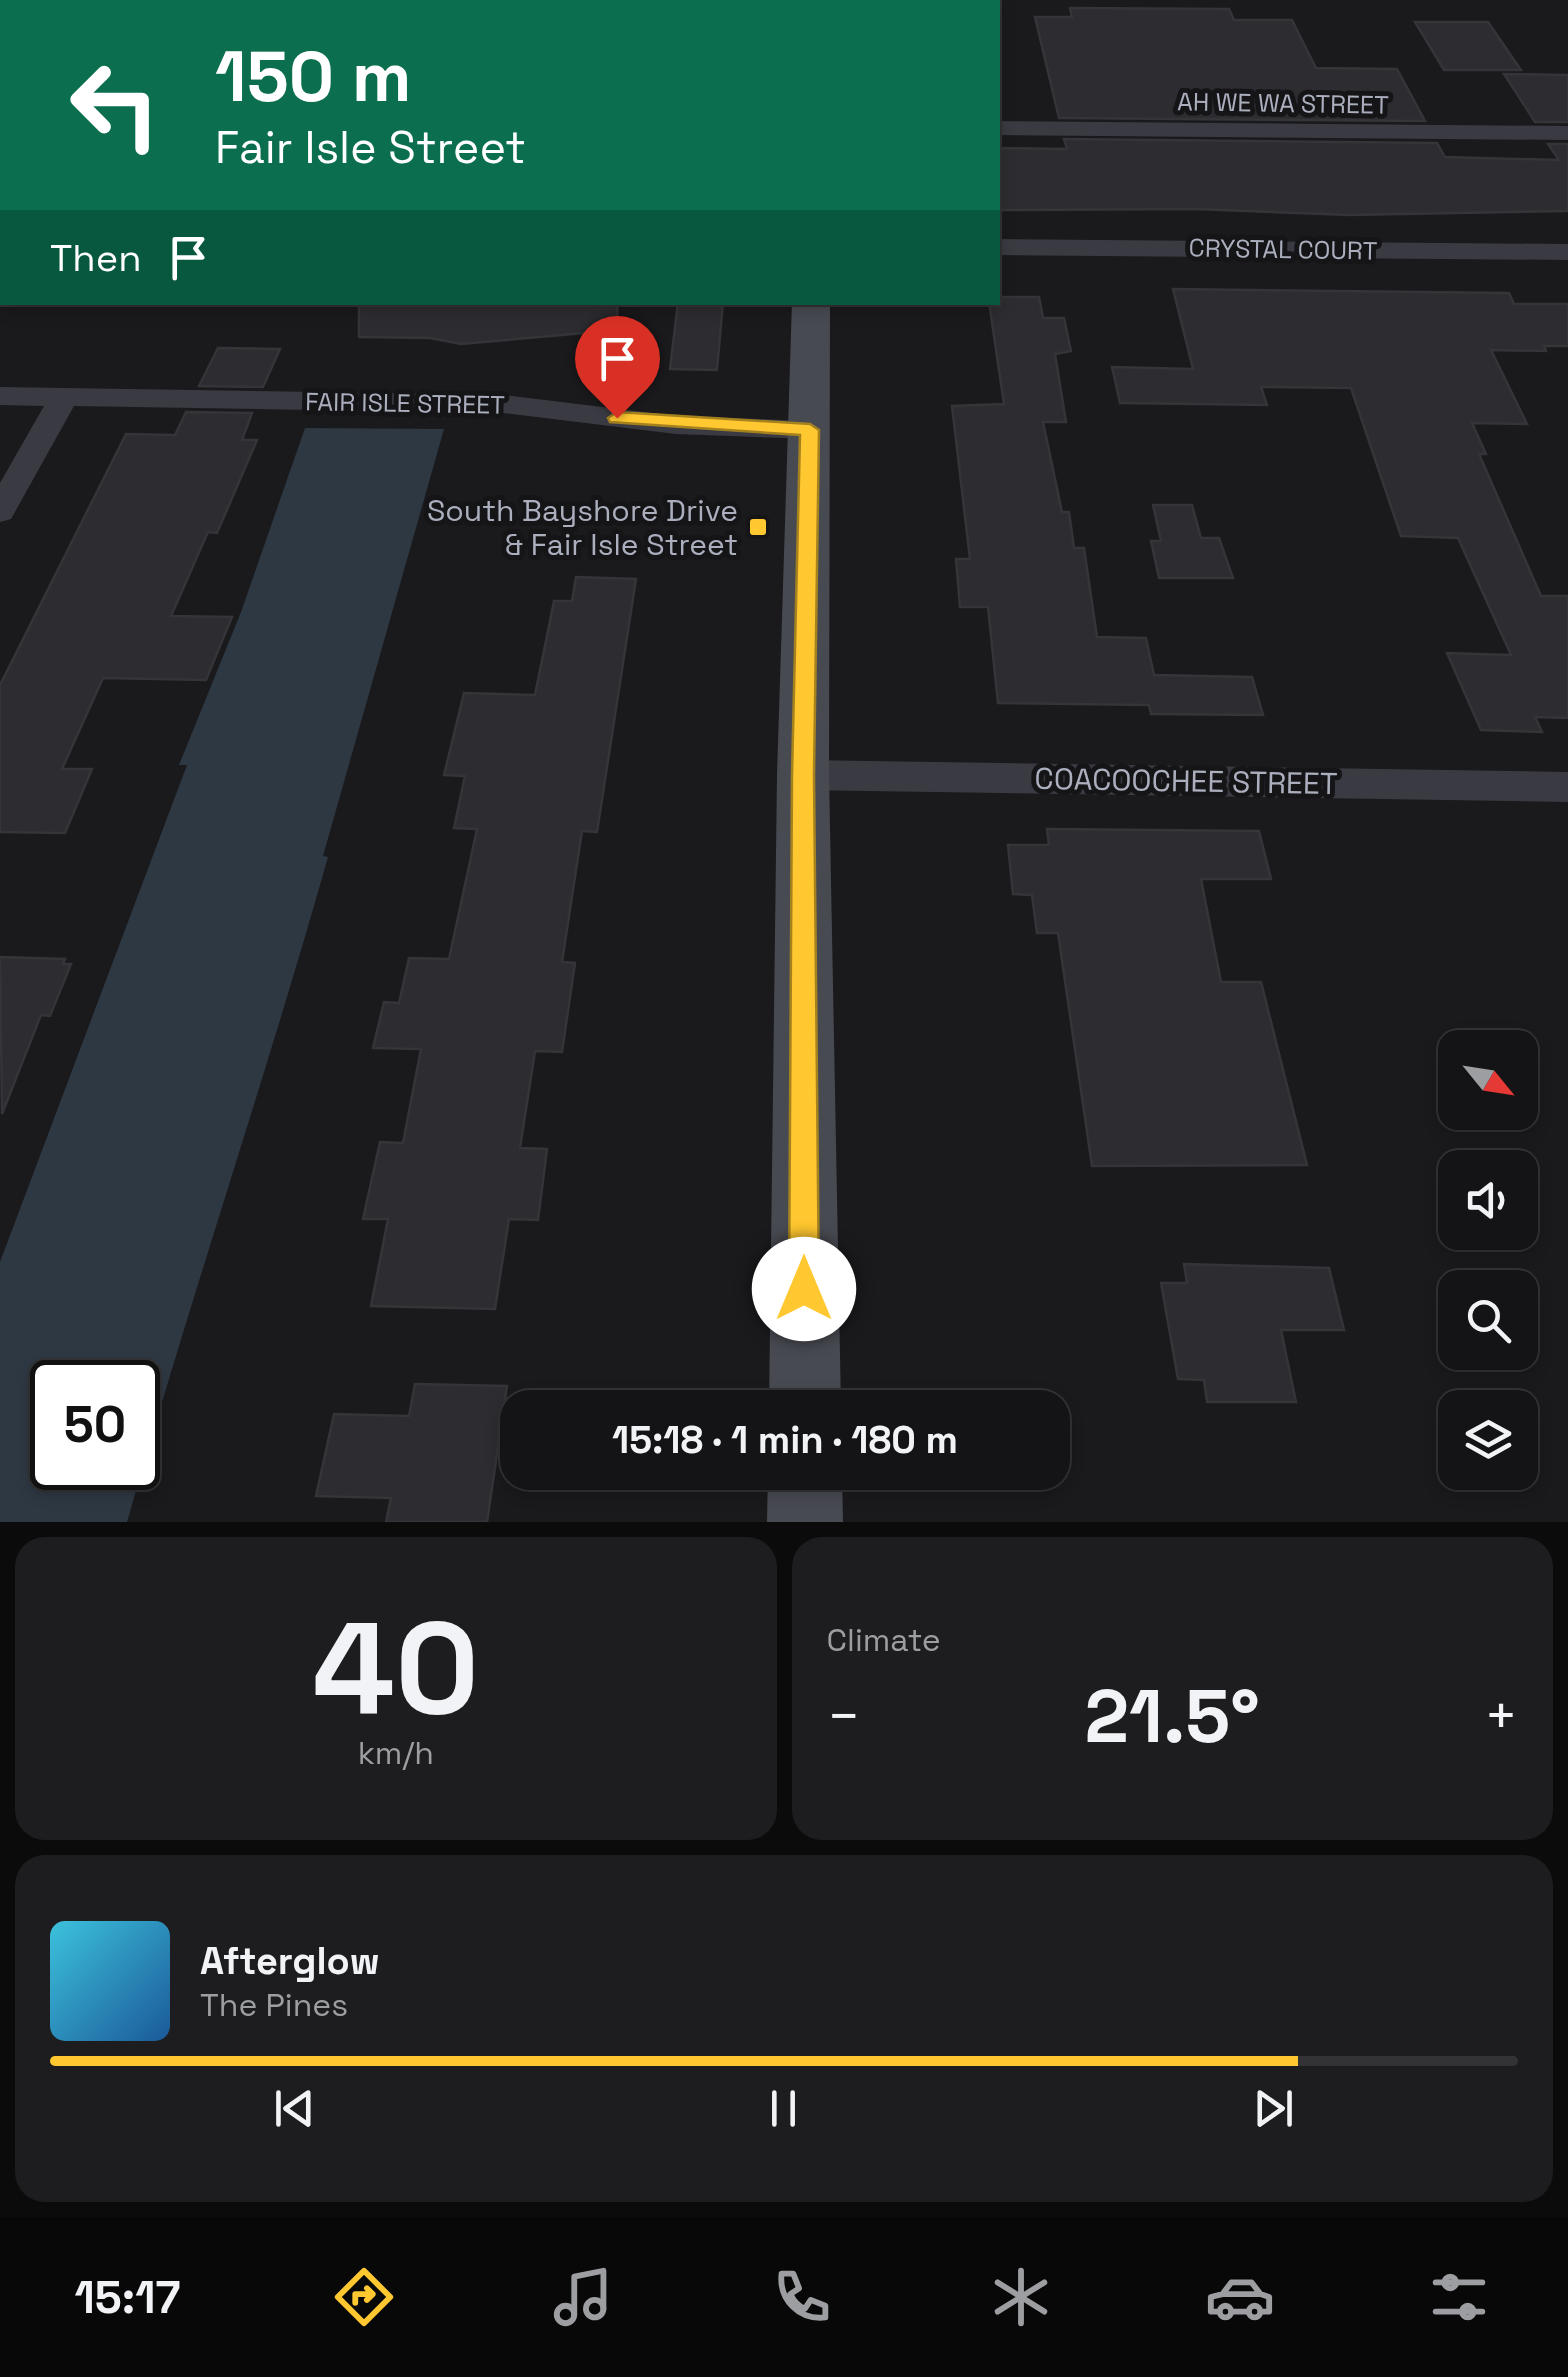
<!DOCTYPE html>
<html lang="en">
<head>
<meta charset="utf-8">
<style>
  body { margin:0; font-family:"Space Grotesk",sans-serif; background:#1d1d1f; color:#f1f3f6; height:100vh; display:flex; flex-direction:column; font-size:38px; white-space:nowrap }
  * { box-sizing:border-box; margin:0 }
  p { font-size:32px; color:#9d9ea1 }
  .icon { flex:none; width:55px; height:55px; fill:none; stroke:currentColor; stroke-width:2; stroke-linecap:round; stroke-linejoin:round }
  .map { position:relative; height:1522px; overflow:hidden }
  .details { display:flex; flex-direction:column; gap:15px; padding:15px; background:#0b0b0c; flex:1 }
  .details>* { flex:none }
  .banner { position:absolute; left:0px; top:0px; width:1000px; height:305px; box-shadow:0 5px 15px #0003,0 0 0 2px #333335; background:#0b6e4f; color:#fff; overflow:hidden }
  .needle { width:65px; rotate:120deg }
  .controls { position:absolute; left:1438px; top:1030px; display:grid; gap:20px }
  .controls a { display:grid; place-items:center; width:100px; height:100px; border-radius:20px; background:#141416; box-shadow:0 5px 15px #0003,0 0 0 2px #333335; font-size:50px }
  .speed { position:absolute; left:30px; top:1360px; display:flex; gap:20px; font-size:50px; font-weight:700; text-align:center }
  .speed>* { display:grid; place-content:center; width:130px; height:130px; border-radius:50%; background:#141416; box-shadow:0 5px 15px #0003,0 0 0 2px #333335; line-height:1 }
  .speed .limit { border:5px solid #111; border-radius:15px; background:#fff; color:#111 }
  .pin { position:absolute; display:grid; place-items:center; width:85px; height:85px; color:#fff; margin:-102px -42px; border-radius:50% 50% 50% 0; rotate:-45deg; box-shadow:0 0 10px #0007 }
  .pin .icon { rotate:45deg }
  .me { position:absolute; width:110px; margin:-55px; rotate:0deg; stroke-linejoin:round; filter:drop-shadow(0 0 8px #0008) }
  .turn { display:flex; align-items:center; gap:35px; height:210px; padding:0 50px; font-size:45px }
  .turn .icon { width:130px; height:130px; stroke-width:2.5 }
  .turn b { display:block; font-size:70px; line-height:85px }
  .then { display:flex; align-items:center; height:95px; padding:0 50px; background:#0003; gap:20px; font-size:38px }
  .big { font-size:75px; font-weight:600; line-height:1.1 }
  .details .tile { flex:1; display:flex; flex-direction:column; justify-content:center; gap:15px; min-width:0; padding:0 35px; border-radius:30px; background:#1d1d1f }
  .details .dial { align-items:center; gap:0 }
  .dial b { font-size:130px; line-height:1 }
  .song { display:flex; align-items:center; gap:30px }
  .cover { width:120px; height:120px; border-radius:15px; background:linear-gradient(135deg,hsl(190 70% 55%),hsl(210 70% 35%)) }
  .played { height:10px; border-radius:5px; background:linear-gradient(90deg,#ffc830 85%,#333335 85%) }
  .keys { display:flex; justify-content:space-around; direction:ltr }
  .heat { display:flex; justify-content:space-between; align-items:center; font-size:55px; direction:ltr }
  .details .tiles { flex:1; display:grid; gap:15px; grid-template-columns:1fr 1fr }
  .tile:last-child { grid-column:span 2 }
  .trip { position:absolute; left:500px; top:1390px; width:570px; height:100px; border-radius:30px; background:#141416; box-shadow:0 5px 15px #0003,0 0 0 2px #333335; font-weight:600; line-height:100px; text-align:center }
  .menu { display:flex; height:160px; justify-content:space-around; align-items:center; background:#080809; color:#9d9ea1 }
  .menu .icon { width:70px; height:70px }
  .menu .active { color:#ffc830 }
  .menu b { font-size:45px; color:#f1f3f6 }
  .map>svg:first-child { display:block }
  .water { fill:#2e3843; fill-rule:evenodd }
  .building { fill:#2d2d31; stroke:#343439; stroke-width:2.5 }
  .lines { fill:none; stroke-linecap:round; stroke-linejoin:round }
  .street { fill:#3a3b42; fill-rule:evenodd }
  .secondary { fill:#484a52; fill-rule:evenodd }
  .route { fill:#ffc830; stroke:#a6821f; stroke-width:2.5 }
  .poi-dot { fill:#ffc830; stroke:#151518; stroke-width:4 }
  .labels { text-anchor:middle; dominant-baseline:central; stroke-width:10; stroke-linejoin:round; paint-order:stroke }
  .far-street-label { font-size:25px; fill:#abafbd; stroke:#151518 }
  .poi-label { font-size:30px; fill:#abafbd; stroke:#151518; text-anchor:end }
  .street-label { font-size:30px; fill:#abafbd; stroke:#151518 }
</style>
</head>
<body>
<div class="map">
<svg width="1568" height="1522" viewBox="0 0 1568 1522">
  <rect width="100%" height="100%" fill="#1a1a1d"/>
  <path class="water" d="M305 428 444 429 323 856 328 857C265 1080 190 1299 127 1522H0V1262L187 765H179L241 612ZM52 1382H138V1468H52Z"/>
  <g class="building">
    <path d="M1070 8 1229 9 1234 20H1292L1316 68 1397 69 1425 121 1059 118 1035 17H1072Z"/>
    <path d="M1415 22H1488L1521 70H1444Z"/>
    <path d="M1504 74 1568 75V122H1535Z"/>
    <path d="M1064 139 1437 143 1445 157 1559 160 1548 144H1568V211L1349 215 1195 209 998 210V148L1067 149Z"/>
    <path d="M1173 289 1509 293 1514 304H1568V346H1544L1546 351 1491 350 1527 424 1472 423 1486 454H1479L1541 596H1568V718L1535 717 1542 732 1481 730 1447 653 1511 655 1458 538 1401 536 1351 388 1261 387 1267 405 1120 403 1112 367 1193 369Z"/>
    <path d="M998 297H1039L1043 318H1064L1071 351 1055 354 1066 422H1043L1062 512H1069L1074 548H1084L1097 637 1146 638 1154 675 1252 677 1263 715 1151 714 1149 705 998 703 988 607H960L956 559H970L952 406 1004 404 989 302H998Z"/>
    <path d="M359 302H617L618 330 461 344 430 338 359 337Z"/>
    <path d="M678 302H723L717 370 670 369Z"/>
    <path d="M218 348 280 349 263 387 199 386Z"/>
    <path d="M186 412 252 413 242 440H257L217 533 208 532 171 616 232 617 206 680 103 678 62 769H92L65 833 0 832V685L126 434 175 435Z"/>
    <path d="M1153 505H1192L1201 538H1219L1233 578H1159L1151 541H1161Z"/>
    <path d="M576 577 636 579 597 832 582 831 562 962 575 963 562 1052 535 1051 520 1148 547 1149 538 1220 509 1219 495 1309 371 1306 388 1219H363L380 1142 403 1143 421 1049 373 1048 384 1002 399 1003 409 958 449 959 477 829 454 828 465 776 444 775 464 693 535 695 554 601H572Z"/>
    <path d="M1047 829 1259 831 1271 879H1201L1221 982H1261L1307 1165 1092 1166 1058 933H1037L1032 895 1013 894 1008 845H1049Z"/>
    <path d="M0 957 65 959 63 964H71L50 1016 41 1015 2 1114Z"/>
    <path d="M1184 1264 1329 1268 1344 1330H1281L1296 1402H1207L1204 1380 1178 1379 1161 1283H1187Z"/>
    <path d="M415 1384 507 1386 487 1522H386L391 1498 316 1496 334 1414 409 1416Z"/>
  </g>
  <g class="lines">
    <g class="street">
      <rect x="0" y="15" width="2" height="12"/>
      <path d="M998 121 1568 126V140L998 135Z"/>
      <rect x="0" y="227" width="2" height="16"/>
      <path d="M998 239 1568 244V260L998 255Z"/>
      <path d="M0 387 503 395 676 416 809 421 824 430 809 439 676 434 503 413 74 406 11 519 0 522V483L44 406 0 405Z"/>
      <path d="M803 760 1568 772V802L803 790 790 785 784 775 790 765Z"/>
    </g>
    <g class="secondary">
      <path d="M798 0H828V2H799Z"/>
      <path d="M792 302H830L829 775 841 1408H769L777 775Z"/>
      <path d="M768 1472H842L843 1522H767Z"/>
    </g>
  </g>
  <path class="route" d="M617 412 810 424 819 430 814 775 819 1289 815 1299 804 1304 794 1299 789 1289 792 775 800 435 610 422 608 418Z"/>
  <rect class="poi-dot" x="748" y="517" width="20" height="20" rx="5"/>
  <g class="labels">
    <g class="far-street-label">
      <text transform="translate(1283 103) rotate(1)">AH WE WA STREET</text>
      <text transform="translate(1283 249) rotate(1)">CRYSTAL COURT</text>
      <text transform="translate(405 403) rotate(1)">FAIR ISLE STREET</text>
    </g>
    <g class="poi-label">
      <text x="738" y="510">South Bayshore Drive<tspan x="738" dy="34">&amp; Fair Isle Street</tspan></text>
    </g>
    <g class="street-label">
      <text transform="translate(1186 781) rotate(1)">COACOOCHEE STREET</text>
    </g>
  </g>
</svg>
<div class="controls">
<a><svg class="needle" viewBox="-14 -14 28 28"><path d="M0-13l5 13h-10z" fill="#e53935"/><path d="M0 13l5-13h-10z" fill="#9d9ea1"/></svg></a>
<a><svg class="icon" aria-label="sound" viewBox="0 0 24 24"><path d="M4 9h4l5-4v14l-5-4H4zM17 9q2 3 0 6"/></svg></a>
<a><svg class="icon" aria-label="search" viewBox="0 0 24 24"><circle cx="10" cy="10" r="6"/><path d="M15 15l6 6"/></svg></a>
<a><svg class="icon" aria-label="layers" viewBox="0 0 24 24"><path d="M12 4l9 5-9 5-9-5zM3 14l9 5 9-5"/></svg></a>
</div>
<div class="speed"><div class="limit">50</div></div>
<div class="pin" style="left:617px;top:418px;background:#d93025"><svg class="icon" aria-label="arrive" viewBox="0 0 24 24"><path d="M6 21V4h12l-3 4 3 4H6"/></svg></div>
<svg class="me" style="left:804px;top:1289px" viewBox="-20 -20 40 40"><circle r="19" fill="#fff"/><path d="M0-13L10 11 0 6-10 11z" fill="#ffc830"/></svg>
<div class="trip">15:18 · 1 min · 180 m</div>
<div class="banner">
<div class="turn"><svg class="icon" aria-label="left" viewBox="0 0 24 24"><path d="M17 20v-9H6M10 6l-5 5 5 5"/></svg><div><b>150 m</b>Fair Isle Street</div></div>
<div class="then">Then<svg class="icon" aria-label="arrive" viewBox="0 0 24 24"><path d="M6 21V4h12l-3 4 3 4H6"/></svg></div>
</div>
</div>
<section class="details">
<div class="tiles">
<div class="tile dial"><b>40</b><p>km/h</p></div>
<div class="tile"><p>Climate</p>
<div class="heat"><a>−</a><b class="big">21.5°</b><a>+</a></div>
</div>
<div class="tile">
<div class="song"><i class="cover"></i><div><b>Afterglow</b><p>The Pines</p></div></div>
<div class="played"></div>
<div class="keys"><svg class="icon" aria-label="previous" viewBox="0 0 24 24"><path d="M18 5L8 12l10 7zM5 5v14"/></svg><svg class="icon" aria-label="pause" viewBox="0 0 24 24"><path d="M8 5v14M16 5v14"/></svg><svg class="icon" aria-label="next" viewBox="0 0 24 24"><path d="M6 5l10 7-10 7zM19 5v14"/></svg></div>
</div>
</div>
</section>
<nav class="menu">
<b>15:17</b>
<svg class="icon active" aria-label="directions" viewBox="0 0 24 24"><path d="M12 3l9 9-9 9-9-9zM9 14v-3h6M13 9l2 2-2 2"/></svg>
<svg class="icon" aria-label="music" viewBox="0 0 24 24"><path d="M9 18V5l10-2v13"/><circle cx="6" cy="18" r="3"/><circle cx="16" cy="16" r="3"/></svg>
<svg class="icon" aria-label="phone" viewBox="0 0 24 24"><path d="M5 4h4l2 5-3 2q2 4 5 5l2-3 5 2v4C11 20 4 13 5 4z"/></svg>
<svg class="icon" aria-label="climate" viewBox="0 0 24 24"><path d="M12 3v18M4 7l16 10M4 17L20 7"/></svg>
<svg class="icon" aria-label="car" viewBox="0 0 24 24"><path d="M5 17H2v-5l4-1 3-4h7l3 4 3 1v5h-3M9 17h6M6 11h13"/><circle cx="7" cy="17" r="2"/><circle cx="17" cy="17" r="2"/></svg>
<svg class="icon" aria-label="filters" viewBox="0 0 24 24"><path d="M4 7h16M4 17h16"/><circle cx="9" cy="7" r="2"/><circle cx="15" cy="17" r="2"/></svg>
</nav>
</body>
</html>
